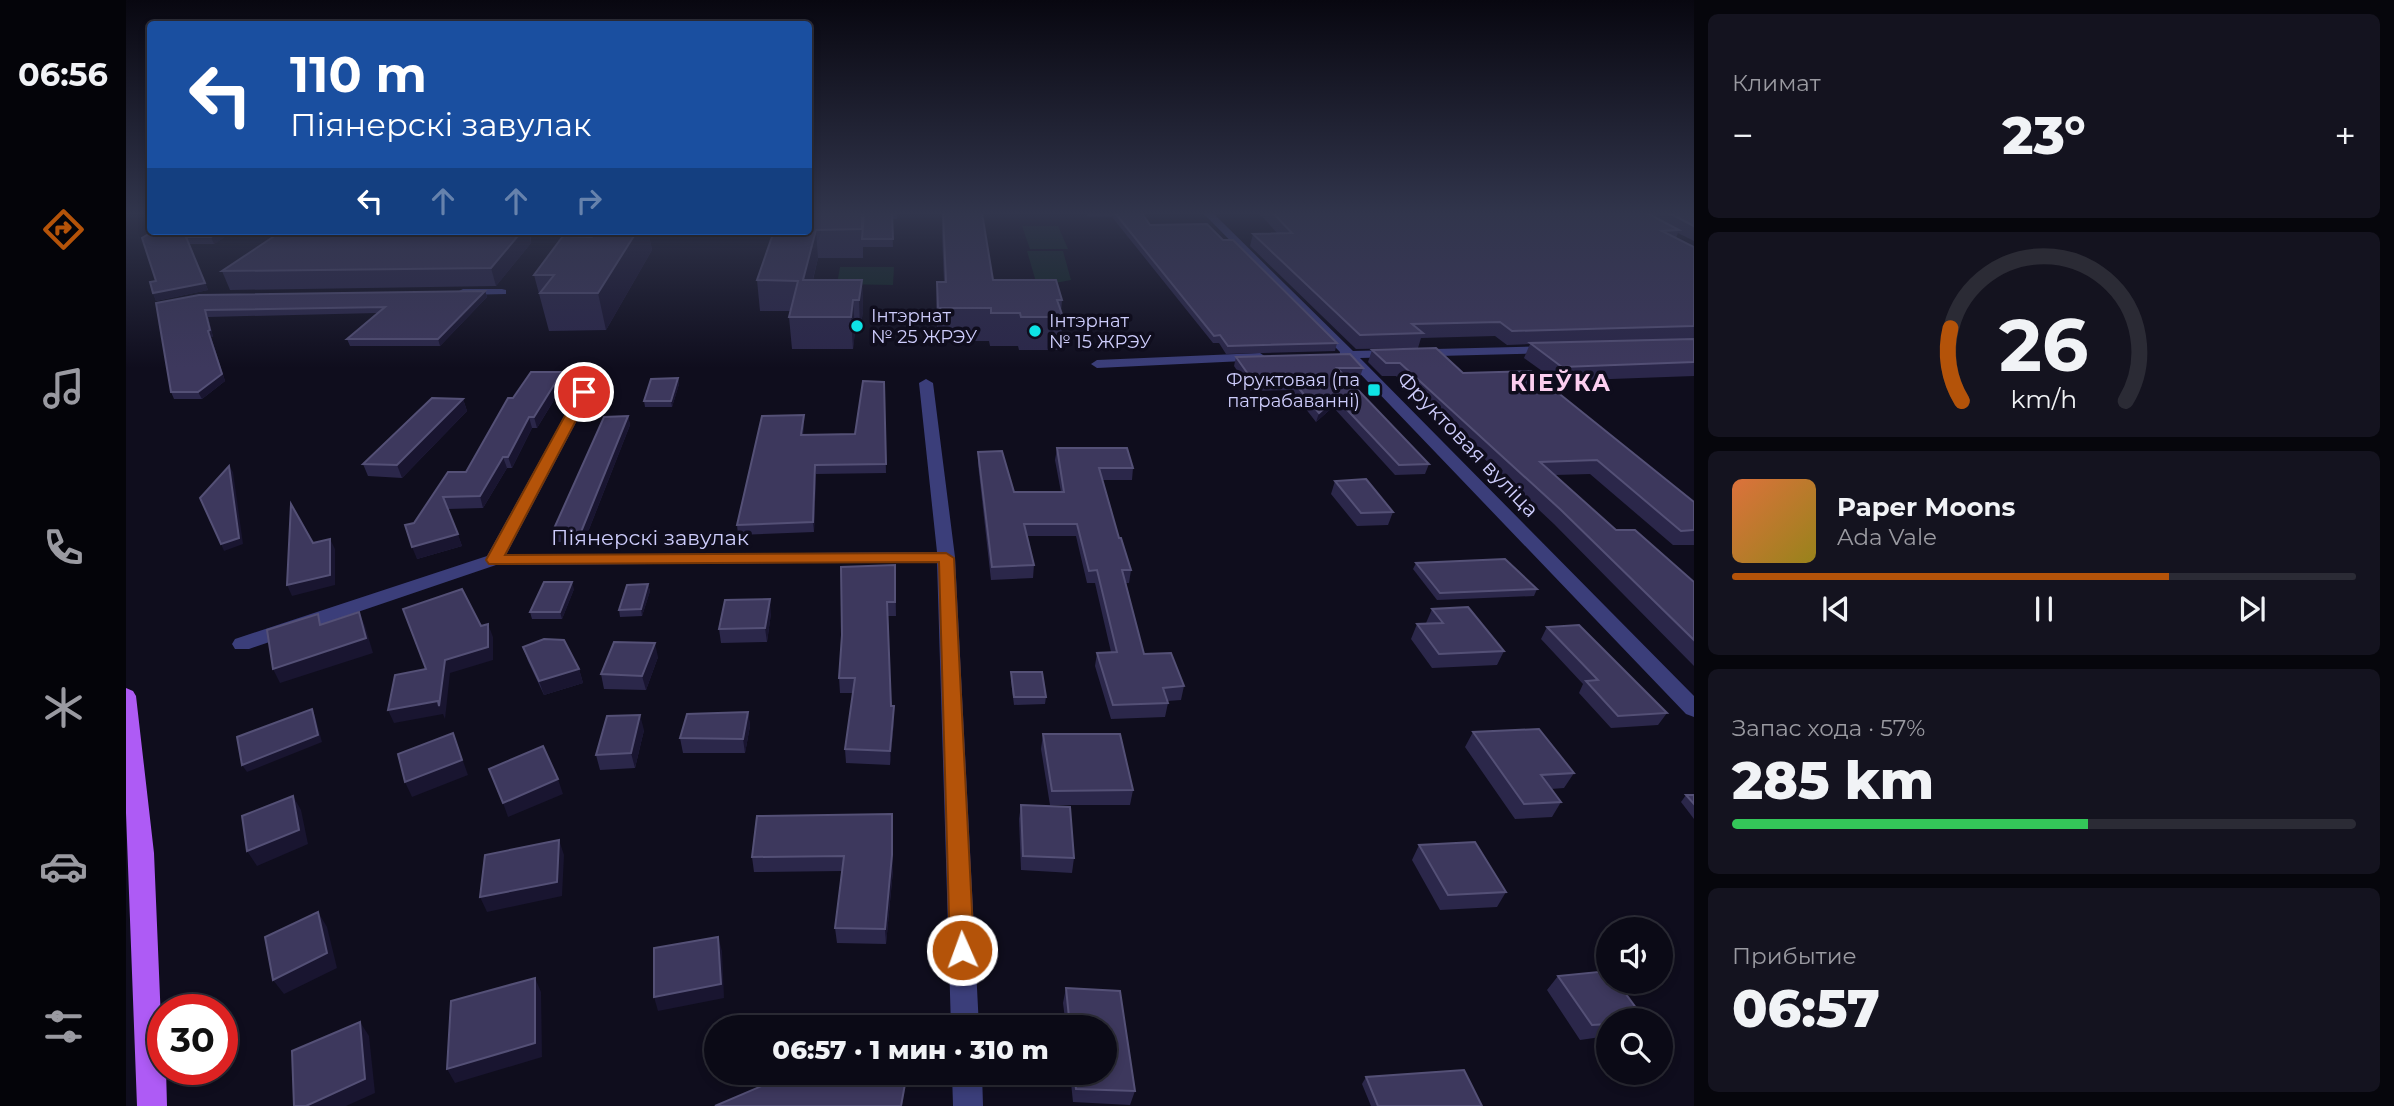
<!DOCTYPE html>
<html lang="ru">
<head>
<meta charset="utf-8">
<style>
  body { margin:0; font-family:Montserrat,sans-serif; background:#14131f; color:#f1f3f6; height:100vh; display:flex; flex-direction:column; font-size:26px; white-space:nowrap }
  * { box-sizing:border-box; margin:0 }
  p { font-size:23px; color:#9a9aa1 }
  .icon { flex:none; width:38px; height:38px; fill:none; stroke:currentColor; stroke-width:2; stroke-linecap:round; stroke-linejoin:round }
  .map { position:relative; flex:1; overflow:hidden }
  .sheet { display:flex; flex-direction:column; gap:14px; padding:14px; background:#06060c; width:700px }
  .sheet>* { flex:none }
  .hud { position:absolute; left:21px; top:21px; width:665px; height:214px; border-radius:7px; box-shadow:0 4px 10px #0003,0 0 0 2px #2b2b35; background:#1a4fa0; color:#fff; overflow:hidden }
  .buttons { position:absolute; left:1470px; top:917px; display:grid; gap:14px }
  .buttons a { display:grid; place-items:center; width:77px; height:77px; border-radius:50%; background:#0b0a16; box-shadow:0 4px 10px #0003,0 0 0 2px #2b2b35; font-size:35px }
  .speed { position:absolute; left:21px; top:994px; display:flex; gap:14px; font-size:35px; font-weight:700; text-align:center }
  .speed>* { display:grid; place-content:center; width:91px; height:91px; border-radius:50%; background:#0b0a16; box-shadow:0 4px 10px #0003,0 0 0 2px #2b2b35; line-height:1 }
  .speed .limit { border:10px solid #d22; background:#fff; color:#111 }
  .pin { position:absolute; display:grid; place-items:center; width:60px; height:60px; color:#fff; margin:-30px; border:4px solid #fff; border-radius:50%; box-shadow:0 2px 7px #0007 }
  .me { position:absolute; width:77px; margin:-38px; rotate:358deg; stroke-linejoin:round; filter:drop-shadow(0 0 5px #0008) }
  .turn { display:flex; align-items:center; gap:24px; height:147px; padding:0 28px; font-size:32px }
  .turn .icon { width:91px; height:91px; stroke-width:2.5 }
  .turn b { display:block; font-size:49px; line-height:60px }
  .lanes { display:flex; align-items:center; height:66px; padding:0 28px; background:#0003; justify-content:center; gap:35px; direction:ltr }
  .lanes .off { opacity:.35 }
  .big { font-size:52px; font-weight:800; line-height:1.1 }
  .sheet .card { flex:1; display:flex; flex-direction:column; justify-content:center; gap:10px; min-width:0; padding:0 24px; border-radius:10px; background:#14131f }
  .sheet .dial { align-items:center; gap:0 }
  .dial svg { height:182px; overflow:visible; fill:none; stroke:#2b2b35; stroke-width:7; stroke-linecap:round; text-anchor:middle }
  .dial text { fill:#f1f3f6; stroke:none }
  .song { display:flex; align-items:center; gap:21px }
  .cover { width:84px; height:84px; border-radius:10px; background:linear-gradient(135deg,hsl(20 70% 55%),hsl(50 70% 35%)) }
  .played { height:7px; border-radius:4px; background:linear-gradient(90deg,#b45309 70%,#2b2b35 70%) }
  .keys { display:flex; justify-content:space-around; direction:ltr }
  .heat { display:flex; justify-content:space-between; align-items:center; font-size:38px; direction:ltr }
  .charge { height:10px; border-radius:5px; background:linear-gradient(90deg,#34c759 57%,#2b2b35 0) }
  .trip { position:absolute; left:578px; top:1015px; width:413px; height:70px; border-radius:35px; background:#0b0a16; box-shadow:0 4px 10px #0003,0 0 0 2px #2b2b35; font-weight:800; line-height:70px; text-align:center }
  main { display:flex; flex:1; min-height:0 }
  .dock { display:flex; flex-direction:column; width:126px; justify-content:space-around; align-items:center; background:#040409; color:#9a9aa1 }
  .dock .icon { width:49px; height:49px }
  .dock .active { color:#b45309 }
  .dock b { font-size:32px; color:#f1f3f6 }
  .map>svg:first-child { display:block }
  .green { fill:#112724 }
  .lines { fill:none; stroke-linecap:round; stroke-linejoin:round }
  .street { fill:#3b3e7a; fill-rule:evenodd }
  .primary { fill:#ae5bf5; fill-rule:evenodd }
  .wall { fill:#2b274a }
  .shaded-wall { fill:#191530 }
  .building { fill:#3d385d; stroke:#545076; stroke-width:2 }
  .route { fill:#b45309; stroke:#753606; stroke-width:2 }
  .poi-dot { fill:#0ee3e6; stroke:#0f0d1d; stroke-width:2.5 }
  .labels { text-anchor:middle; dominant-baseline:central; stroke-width:7; stroke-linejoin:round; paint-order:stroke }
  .far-poi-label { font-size:18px; fill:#cecdfc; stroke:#0f0d1d; text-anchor:start }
  .street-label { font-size:21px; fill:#cecdfc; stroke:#0f0d1d }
  .far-district-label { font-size:23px; font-weight:bold; letter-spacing:2px; fill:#fcceef; stroke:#0f0d1d }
</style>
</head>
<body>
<main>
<nav class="dock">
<b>06:56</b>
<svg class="icon active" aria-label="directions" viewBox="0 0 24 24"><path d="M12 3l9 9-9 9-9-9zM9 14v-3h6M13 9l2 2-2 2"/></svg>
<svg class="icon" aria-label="music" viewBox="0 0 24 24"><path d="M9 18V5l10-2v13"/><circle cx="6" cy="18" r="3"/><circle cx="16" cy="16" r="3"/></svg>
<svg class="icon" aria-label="phone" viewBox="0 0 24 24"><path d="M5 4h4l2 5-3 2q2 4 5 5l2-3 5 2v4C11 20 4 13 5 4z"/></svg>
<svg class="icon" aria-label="climate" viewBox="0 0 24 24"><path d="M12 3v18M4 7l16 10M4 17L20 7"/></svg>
<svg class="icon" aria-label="car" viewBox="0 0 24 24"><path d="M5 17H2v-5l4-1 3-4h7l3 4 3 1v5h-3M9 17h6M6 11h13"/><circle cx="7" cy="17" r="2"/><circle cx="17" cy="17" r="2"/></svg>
<svg class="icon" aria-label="filters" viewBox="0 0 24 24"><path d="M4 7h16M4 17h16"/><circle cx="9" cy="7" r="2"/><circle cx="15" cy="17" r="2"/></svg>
</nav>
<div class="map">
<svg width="1568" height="1106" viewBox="0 0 1568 1106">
  <rect width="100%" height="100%" fill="#0f0d1d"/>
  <g class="green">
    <path d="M896 226H932L942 249H904Z"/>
    <path d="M901 251H937L945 280 918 285 910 282Z"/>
    <path d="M714 267H768L767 285 711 284Z"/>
  </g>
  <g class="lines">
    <g class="street">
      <path d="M1077 213H1087L1227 351 1429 346 1431 349 1425 353 1234 358 1568 696V717L1560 714 1220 359 1213 358 1214 352Z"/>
      <path d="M376 289 380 290V294L337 295 331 292 337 289Z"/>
      <path d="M1134 353 1140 357 1139 360 971 368 965 364 971 360Z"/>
      <path d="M469 369 476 373 380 555 811 552 793 383 800 379 807 383 829 557 853 1027H825L811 562 370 565 123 649H109L106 644 109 639 361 556 462 373Z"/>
      <path d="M826 1073H856L857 1106H827Z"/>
    </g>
    <path class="primary" d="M0 688 7 691 10 696 28 853 37 1069H40L41 1106H11L0 813Z"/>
  </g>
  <g class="wall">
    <path d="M736 213 737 237 738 213H771V219H766L767 247H737V245V258H692L687 280H736L737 311 734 331H729L727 349H666L663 317 665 311H634L631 280 648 231Z"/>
    <path d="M817 213 867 280 936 300 935 312 937 317 934 350H893L892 346H864L863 341H812L810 314 811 282H818L816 235Z"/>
    <path d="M960 213H1016L1024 225 1097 240 1211 343 1209 351 1100 354 1093 343H1087L986 217H962Z"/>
    <path d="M1133 213H1568V241L1552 233 1550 238 1568 247V376L1430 381 1398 358 1404 344 1381 345 1369 336 1295 338 1292 348 1230 349 1124 246 1127 234H1152Z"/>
    <path d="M28 231H108L88 244H63L82 290 30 301 27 293 30 281Z"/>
    <path d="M470 231H522L526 250 480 330 423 331 408 275 466 237Z"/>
    <path d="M405 237V243L370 286 104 290 96 271Z"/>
    <path d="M359 291 361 297 314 346H224L221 339 251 313 82 317 87 337H85L99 381 76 399H48L45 392 30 303Z"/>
    <path d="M1246 350 1337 373 1568 502V545H1547L1464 474 1429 475 1490 530 1568 582V666L1428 524 1270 376H1256L1242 362Z"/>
    <path d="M1110 357 1237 368 1234 377H1219L1303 464 1299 474 1269 475 1207 407 1190 422 1165 390 1125 391 1108 366Z"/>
    <path d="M552 378 553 384 546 407H519L518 401Z"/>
    <path d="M439 382 411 428H406L386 468H381L357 508 322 509 336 546 291 559 288 523 340 472 387 398Z"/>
    <path d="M758 382 760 473 690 474 688 532 612 535 611 525 678 424 677 435 729 434Z"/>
    <path d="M337 399 341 411 276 478 242 476 237 464Z"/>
    <path d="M502 416 504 425 458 542H428L426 533Z"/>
    <path d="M931 448 1007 468 1006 480H976L993 538 1005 570 1003 583H1000L1018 654 1058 686 1055 700 1041 701 1042 703 1039 717 985 719 969 666 971 653 985 652 969 583H961L950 536H901L908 565 907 578 865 580 852 464V452L888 492H935L929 460Z"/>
    <path d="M1209 481 1267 512 1262 525 1231 526 1205 494Z"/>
    <path d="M1290 563 1411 589 1408 596 1311 600 1287 569Z"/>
    <path d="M769 565 770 616H762L765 706 768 721 764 765 720 763 719 749 727 693H714L713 678Z"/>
    <path d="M522 584 524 591 516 616 494 617 493 610Z"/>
    <path d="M448 589 436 619H406L404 612Z"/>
    <path d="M1306 609 1378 651 1371 665 1306 668 1285 639 1291 624H1300V623Z"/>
    <path d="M645 613 641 642 595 643 593 629Z"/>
    <path d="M1421 627 1541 713 1532 725 1485 728 1453 693 1457 684 1415 639Z"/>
    <path d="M397 647 453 669 457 683 418 695 402 661Z"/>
    <path d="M532 657 520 690 478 689 475 674Z"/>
    <path d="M885 672 920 697 919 704 888 705 885 680Z"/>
    <path d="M622 712 624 726 619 753H557L554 738Z"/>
    <path d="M518 730 509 768 474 770 470 755Z"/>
    <path d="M1347 732 1448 773 1438 788 1425 789 1435 802 1426 817 1389 819 1339 747Z"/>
    <path d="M917 734 1007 790 1004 805H924L915 749Z"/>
    <path d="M1560 795H1568V819L1555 802Z"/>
    <path d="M895 805 948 858 946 873 895 870 893 819Z"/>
    <path d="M631 816 767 870 760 944 711 943 709 928 716 871 628 872 626 857Z"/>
    <path d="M1293 845 1380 892 1371 907 1314 910 1286 860Z"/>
    <path d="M1432 976 1519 1020H1482V1036L1454 1040 1421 990Z"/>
    <path d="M940 988 994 991 1009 1091 1004 1105 947 1102 944 1073H978V1027H940L937 1003Z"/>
    <path d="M1240 1077 1356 1106H1245L1236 1084Z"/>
  </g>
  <g class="shaded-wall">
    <path d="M690 230 692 258 679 311 677 280Z"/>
    <path d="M95 231H108L88 244 85 237Z"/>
    <path d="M396 231H403L405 243 370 286 365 268Z"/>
    <path d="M511 231H522L526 250 480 330 472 293Z"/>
    <path d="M63 244 82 290 30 301 27 293Z"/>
    <path d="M736 280 737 311 734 331 733 300Z"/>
    <path d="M359 291 361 297 314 346 312 339Z"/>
    <path d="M727 300 729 331 727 349 725 317Z"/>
    <path d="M79 310 82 317 87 337H85L99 381 76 399 72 392 82 331Z"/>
    <path d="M436 372 439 382 411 428 408 417Z"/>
    <path d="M552 378 553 384 546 407 545 401Z"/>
    <path d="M1210 398 1207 407 1190 422 1193 413Z"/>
    <path d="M337 399 341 411 276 478 271 465Z"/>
    <path d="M678 415V424L675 444V435Z"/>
    <path d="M502 416 504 425 458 542 455 532Z"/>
    <path d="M403 417 406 428 386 468 382 457Z"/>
    <path d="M377 457 381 468 357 508 354 496Z"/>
    <path d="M689 465 690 474 688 532 687 522Z"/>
    <path d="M103 466 107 472 117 544 98 551 95 544Z"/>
    <path d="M332 534 336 546 291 559 286 547Z"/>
    <path d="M204 539 209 549V585L166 596 161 585Z"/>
    <path d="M446 582 448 589 436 619 434 612Z"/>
    <path d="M522 584 524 591 516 616 515 609Z"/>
    <path d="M644 599 645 613 641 642 639 628Z"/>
    <path d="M233 612 239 626 247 653 154 683 147 669Z"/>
    <path d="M362 624 367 637V660L324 673 319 719 317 714 268 723 262 710 319 660Z"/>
    <path d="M529 643 532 657 520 690 516 676Z"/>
    <path d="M453 669 457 683 418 695 413 681Z"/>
    <path d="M768 706V721L764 765V751Z"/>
    <path d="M186 709 189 716 196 742 121 772 116 765Z"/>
    <path d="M622 712 624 726 619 753 617 739Z"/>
    <path d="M514 715 518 730 509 768 505 753Z"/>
    <path d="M327 733 342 775 286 797 279 782Z"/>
    <path d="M432 779 437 794 382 817 377 803Z"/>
    <path d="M167 796 175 810 182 844 131 866 121 851Z"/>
    <path d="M766 814 767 870 760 944 759 929Z"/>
    <path d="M433 840 438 855 436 896 361 912 354 897Z"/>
    <path d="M192 912 201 927 211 968 158 994 147 980Z"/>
    <path d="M592 937 596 951 598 998 532 1011 528 997Z"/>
    <path d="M409 978 415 992 416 1057 329 1083 321 1069Z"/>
    <path d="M234 1022 243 1036 249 1093 220 1106H180Z"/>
    <path d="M781 1073V1078L776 1106H775Z"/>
  </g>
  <g class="building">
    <path d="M682 213H736V229L690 230 677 280H736L733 300H727L725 317H663L672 281 631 280 648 231H682Z"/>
    <path d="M738 213H766L767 239H736Z"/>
    <path d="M817 213H856L867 280H930L936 300H931L937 317H895L894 313H865V308H812L811 282H820Z"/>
    <path d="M989 213H1016L1024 225 1081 224 1097 240H1107L1211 343 1102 346 1094 335 1088 336Z"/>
    <path d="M1147 213H1521L1553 230 1536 231 1568 247V326L1386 331 1374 322 1286 324 1297 333 1234 335 1127 234 1166 233Z"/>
    <path d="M1543 213H1568V226Z"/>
    <path d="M28 231H95L85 237H60L79 283 27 293 24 282 30 281 16 238Z"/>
    <path d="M156 231H396L365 268 96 271Z"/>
    <path d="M470 231H511L472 293H414L428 275H408L437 236 466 237Z"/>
    <path d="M359 291 312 339H221L259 307 79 310 84 330 82 331 96 374 72 392H45L30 303 73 295Z"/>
    <path d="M1568 339V362L1436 367 1404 343Z"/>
    <path d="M1310 348 1337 373 1405 371 1568 502V530L1555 531 1471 460 1414 462 1490 530H1509L1568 582V640L1435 510 1274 363H1260L1246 350Z"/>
    <path d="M1224 354 1237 368H1211L1303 464 1273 465 1210 398 1193 413 1167 381H1127L1110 357Z"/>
    <path d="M405 372H436L408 417H403L382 457H377L354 496 317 497 332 534 286 547 279 525 288 523 322 472H340L382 398H387Z"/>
    <path d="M552 378 545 401H518L525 379Z"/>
    <path d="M737 381 758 382 760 464 689 465 687 522 611 525 636 416 678 415 675 435 729 434Z"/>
    <path d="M306 398 337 399 271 465 237 464Z"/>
    <path d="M502 416 455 532 426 533 478 417Z"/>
    <path d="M931 448H1001L1007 468H973L993 538H995L1005 570H996L1018 654 1045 653 1058 686 1037 688 1042 703 987 705 971 653 991 652 971 570 963 571 951 524H898L908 565 866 567 852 452 876 451 888 492H938Z"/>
    <path d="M103 466 113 538 95 544 74 498Z"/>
    <path d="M1240 479 1267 512 1235 513 1209 481Z"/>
    <path d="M165 504 187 543 204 539V575L161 585Z"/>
    <path d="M1379 559 1411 589 1314 593 1290 563Z"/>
    <path d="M769 565V602H761L765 706H768L764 751 719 749 729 678H713L716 635 715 567Z"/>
    <path d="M418 582H446L434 612H404Z"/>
    <path d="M522 584 515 609 493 610 501 585Z"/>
    <path d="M336 589 355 626 362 624V647L319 660 313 706 312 701 262 710 269 675 300 669 277 609Z"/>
    <path d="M644 599 639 628 593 629 599 600Z"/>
    <path d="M1342 607 1378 651 1313 654 1291 624 1317 623 1306 609Z"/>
    <path d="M233 612 240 638 147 669 141 630 192 614 194 625Z"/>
    <path d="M1453 625 1541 713 1492 716 1460 681 1472 680 1421 627Z"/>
    <path d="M418 639 438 640 453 669 413 681 397 647Z"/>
    <path d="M488 642 529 643 516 676 475 674Z"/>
    <path d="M885 672H916L920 697H888Z"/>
    <path d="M186 709 192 735 116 765 111 737Z"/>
    <path d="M622 712 617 739 554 738 561 714Z"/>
    <path d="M514 715 505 753 470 755 481 716Z"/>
    <path d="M1413 729 1448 773 1415 775 1435 802 1398 804 1347 732Z"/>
    <path d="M327 733 336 760 279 782 272 754Z"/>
    <path d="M917 734H994L1007 790 926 791Z"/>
    <path d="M417 746 432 779 377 803 363 769Z"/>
    <path d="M1560 795H1568V804Z"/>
    <path d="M167 796 173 830 121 851 116 816Z"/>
    <path d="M895 805 944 807 948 858 897 856Z"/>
    <path d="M766 814V855L759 929 709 928 718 856 626 857 631 816Z"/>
    <path d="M433 840 431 882 354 897 359 855Z"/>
    <path d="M1349 842 1380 892 1322 895 1293 845Z"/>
    <path d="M192 912 201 953 147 980 139 937Z"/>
    <path d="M592 937 595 984 528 997V948Z"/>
    <path d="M1482 971V982H1491L1519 1020H1482V1024L1466 1025 1432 976Z"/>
    <path d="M409 978V1043L321 1069 325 1001Z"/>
    <path d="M940 988 994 991 1009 1091 950 1089 948 1073H978V1027H944Z"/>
    <path d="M234 1022 239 1079 180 1106H168L166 1051Z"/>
    <path d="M1338 1070 1356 1106H1252L1240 1077Z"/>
    <path d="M666 1073H781L775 1106H589Z"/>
  </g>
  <linearGradient id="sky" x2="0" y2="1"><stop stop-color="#080710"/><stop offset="0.58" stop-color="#31354c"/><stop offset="1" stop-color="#31354c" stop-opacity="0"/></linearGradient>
  <rect width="1568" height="368" fill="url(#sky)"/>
  <path class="route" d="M458 389 465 392 379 555 820 553 828 558 848 950 845 958 836 962 827 958 824 950 813 562 363 564 360 560 452 392Z"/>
  <g class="poi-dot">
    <circle cx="731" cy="326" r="7"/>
    <circle cx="909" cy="331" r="7"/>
    <rect x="1241" y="383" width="14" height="14" rx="3.5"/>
  </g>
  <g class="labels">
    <g class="far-poi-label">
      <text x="745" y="316">Інтэрнат<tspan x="745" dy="21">№ 25 ЖРЭУ</tspan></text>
      <text x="923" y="321">Інтэрнат<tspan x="923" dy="21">№ 15 ЖРЭУ</tspan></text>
      <text x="1234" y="380" text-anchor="end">Фруктовая (па<tspan x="1234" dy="21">патрабаванні)</tspan></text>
    </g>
    <g class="street-label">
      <text transform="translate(1342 444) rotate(46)">Фруктовая вуліца</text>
      <text x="524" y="537">Піянерскі завулак</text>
    </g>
    <g class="far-district-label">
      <text x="1435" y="383">КІЕЎКА</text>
    </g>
  </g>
</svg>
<div class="buttons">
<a><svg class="icon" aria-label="sound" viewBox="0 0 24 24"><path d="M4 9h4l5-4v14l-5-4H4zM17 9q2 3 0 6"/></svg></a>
<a><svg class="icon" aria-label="search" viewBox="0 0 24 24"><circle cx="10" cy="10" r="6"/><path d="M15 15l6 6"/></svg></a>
</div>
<div class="speed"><div class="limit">30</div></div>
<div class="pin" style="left:458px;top:392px;background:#d93025"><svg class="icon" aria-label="arrive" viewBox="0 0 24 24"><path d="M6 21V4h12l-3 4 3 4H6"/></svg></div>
<svg class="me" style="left:836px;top:950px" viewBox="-20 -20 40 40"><circle r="17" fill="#b45309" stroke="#fff" stroke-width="3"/><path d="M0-11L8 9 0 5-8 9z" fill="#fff"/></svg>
<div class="trip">06:57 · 1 мин · 310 m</div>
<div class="hud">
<div class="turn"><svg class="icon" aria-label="left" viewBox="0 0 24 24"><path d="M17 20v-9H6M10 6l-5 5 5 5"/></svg><div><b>110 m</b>Піянерскі завулак</div></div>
<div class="lanes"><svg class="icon" aria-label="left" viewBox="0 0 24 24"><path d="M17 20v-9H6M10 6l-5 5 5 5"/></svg><svg class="icon off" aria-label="ahead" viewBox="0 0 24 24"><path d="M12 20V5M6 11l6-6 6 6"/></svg><svg class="icon off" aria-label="ahead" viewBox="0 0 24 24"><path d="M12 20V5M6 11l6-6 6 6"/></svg><svg class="icon off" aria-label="right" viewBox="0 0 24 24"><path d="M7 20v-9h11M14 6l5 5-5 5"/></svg></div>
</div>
</div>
<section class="sheet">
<div class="card"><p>Климат</p>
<div class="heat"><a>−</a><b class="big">23°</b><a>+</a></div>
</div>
<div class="card dial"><svg viewBox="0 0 100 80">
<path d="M14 69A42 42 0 1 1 86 69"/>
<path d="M14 69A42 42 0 0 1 9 37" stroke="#b45309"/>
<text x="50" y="56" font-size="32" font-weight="700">26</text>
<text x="50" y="72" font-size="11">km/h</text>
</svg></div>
<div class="card">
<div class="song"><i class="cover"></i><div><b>Paper Moons</b><p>Ada Vale</p></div></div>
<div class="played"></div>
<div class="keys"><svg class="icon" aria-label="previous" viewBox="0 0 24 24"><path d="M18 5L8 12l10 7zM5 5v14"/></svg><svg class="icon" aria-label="pause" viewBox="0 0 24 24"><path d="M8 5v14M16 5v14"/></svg><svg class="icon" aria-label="next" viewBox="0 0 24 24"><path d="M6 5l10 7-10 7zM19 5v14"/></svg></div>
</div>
<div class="card"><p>Запас хода · 57%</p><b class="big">285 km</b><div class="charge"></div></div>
<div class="card"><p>Прибытие</p><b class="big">06:57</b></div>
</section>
</main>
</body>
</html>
